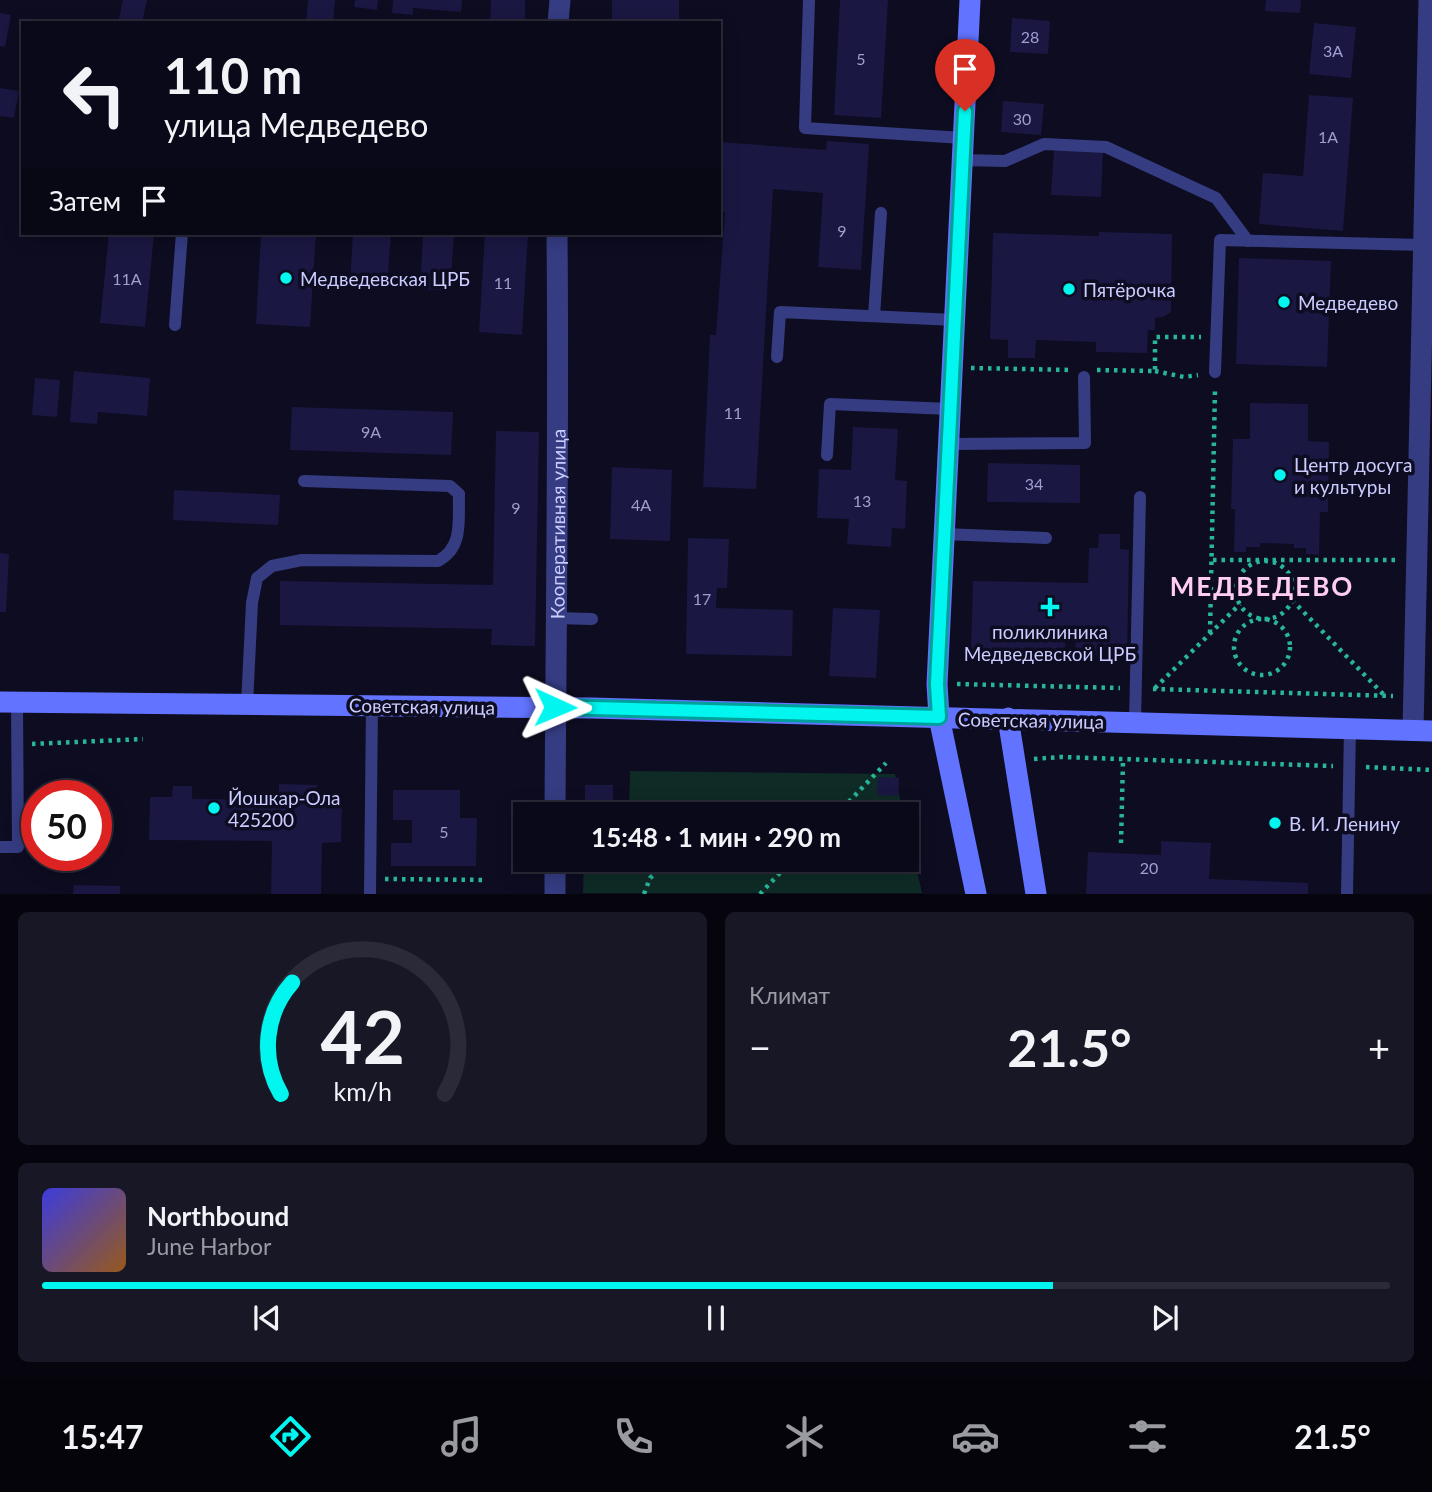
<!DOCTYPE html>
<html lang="ru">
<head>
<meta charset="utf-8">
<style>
  body { margin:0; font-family:Lato,sans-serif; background:#181726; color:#f1f3f6; height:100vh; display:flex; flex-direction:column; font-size:26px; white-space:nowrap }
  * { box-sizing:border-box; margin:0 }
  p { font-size:23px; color:#999aa2 }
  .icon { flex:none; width:38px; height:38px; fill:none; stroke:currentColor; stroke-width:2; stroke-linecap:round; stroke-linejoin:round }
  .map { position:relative; height:894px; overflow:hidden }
  .side { display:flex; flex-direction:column; gap:18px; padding:18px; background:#06050e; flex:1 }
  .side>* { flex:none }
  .top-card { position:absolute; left:21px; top:21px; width:700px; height:214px; border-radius:0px; box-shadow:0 4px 18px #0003,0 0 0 2px #2a2a38; background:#0a0919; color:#f1f3f6; overflow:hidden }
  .speed { position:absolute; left:21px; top:780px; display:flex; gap:14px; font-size:35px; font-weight:700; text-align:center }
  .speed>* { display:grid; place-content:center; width:91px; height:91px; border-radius:50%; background:#0a0919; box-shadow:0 4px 18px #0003,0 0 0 2px #2a2a38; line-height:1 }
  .speed .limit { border:10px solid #d22; background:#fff; color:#111 }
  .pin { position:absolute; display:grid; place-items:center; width:60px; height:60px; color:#fff; margin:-72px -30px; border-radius:50% 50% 50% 0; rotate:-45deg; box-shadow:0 0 7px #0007 }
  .pin .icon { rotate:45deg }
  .me { position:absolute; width:77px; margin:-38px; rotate:91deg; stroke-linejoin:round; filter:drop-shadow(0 0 5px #0008) }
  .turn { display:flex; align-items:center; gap:24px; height:147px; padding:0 28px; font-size:32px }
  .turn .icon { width:91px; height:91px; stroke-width:2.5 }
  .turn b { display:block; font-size:49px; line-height:60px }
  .then { display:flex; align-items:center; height:66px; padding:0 28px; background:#0003; gap:14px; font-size:26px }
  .big { font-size:52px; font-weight:700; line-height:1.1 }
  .side .widget { flex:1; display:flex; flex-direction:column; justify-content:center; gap:10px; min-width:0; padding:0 24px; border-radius:10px; background:#181726 }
  .side .dial { align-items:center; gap:0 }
  .dial svg { height:182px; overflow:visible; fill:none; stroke:#2a2a38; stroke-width:7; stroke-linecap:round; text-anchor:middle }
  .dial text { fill:#f1f3f6; stroke:none }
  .song { display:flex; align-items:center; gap:21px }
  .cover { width:84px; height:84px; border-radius:10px; background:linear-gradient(135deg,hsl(240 70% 55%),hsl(30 70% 35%)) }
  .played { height:7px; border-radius:4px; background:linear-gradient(90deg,#00f6ef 75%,#2a2a38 75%) }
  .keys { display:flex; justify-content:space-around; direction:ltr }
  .heat { display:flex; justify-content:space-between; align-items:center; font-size:38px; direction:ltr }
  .side .tiles { flex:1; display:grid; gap:18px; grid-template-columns:1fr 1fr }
  .widget:last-child { grid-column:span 2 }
  .trip { position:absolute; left:513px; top:802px; width:406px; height:70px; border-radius:0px; background:#0a0919; box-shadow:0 4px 18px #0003,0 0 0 2px #2a2a38; font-weight:700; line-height:70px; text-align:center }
  .menu { display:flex; height:112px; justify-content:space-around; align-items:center; background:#04040a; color:#999aa2 }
  .menu .icon { width:49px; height:49px }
  .menu .selected { color:#00f6ef }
  .menu b { font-size:32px; color:#f1f3f6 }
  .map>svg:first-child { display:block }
  .green { fill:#0f2b26 }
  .building { fill:#1a1742 }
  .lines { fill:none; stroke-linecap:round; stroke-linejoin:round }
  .path { stroke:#28b69b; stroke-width:4.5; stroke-dasharray:3.5 5; stroke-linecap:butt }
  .lane { stroke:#353c82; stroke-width:12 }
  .street { stroke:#353c82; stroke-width:21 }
  .secondary { stroke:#6273ff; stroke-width:21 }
  .route-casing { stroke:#00a09b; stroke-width:18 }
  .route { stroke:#00f6ef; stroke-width:12 }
  .poi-dot { fill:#00f6ef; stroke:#0d0c21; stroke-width:2.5 }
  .labels { text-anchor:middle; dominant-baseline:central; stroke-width:7; stroke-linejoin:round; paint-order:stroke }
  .number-label { font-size:16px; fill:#9f9fd0 }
  .poi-label { font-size:19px; fill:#cbccff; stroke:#0d0c21; text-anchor:start }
  .street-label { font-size:19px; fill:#cbccff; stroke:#0d0c21 }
  .district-label { font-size:26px; font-weight:bold; letter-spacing:2px; fill:#ffcdf3; stroke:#0d0c21 }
</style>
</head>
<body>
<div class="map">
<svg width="1432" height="894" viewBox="0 0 1432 894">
  <rect width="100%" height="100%" fill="#0d0c21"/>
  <g class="green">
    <path d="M630 771 895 774 903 814H629Z"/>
    <path d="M907 827 922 893H583L584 859H906Z"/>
  </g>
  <g class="building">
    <path d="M123 0H147L142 23H118Z"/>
    <path d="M308 0H335L333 23H306Z"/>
    <path d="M355 0H378L377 10 354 7Z"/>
    <path d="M393 0H462L461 12 413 8V15L392 13Z"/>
    <path d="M491 0H525V23H490Z"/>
    <rect x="612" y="0" width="67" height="23"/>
    <path d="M840 0H888L881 118 834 115Z"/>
    <path d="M1266 0H1301L1300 13 1265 11Z"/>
    <path d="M0 13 11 15 5 47 0 46Z"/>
    <path d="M1012 18 1050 21 1048 54 1010 52Z"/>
    <path d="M1314 23 1356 27 1351 78 1309 74Z"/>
    <path d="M0 88 19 91 14 118 0 116Z"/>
    <path d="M1309 95 1353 98 1343 231 1259 224 1263 173 1303 176Z"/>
    <path d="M1003 101 1044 104 1041 135 1001 132Z"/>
    <path d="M827 141 869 144 861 270 818 267 823 193 773 189 756 489 703 487 710 335H716L725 212 719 211V142L826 150Z"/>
    <path d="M1054 149 1103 152 1101 197 1051 195Z"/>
    <path d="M1099 232 1172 234 1171 312 1163 317 1155 318V330H1148L1147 353 1096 352V342L1036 340 1035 358H1008V340L990 339 993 233 1099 236Z"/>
    <path d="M109 233H154L145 327 100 323Z"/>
    <path d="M261 233H316L310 327 256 324Z"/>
    <path d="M353 233H391L387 288 350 286Z"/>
    <path d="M423 233H454L450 291 420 289Z"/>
    <path d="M485 233H528L522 335 479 332Z"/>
    <path d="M1239 258 1331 261 1327 367 1236 364Z"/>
    <path d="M74 371 150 378 147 416 98 412 97 424 70 422Z"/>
    <path d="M35 378 60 380 57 417 32 415Z"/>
    <path d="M1250 403 1308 404V441L1329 442 1328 512H1320L1319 555 1306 554V548H1294V544L1260 543V547H1246V552H1234L1235 509H1231L1233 439H1250Z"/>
    <path d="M292 407 453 412 451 455 290 450Z"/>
    <path d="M853 427 898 429 895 480 907 481 905 529 892 528 891 547 847 544 849 519 817 518 819 469 851 470Z"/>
    <path d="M496 431 539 432 535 646 491 645 492 629 280 625V581L493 585Z"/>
    <path d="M988 463 1080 465V503L987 502Z"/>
    <path d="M612 467 672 470 670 541 610 539Z"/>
    <path d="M174 490 280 495 278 525 173 520Z"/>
    <path d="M1099 534H1120V549L1129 550 1127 656 1075 655 1076 631H1065V655L971 653 973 581 1088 583 1089 548H1098Z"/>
    <path d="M688 538 729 539 727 588H717L716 608 793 610 792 656 686 654Z"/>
    <path d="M0 553 9 554 6 612H0Z"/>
    <path d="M833 608 880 610 876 678 829 676Z"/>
    <path d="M878 777 899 778 898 796 877 795Z"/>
    <path d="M279 784 317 785V799H342L341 842 322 843 321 894H271L272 841 149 840 150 797H172L173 786H192V799L279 800Z"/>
    <rect x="585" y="785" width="28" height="29"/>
    <path d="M393 790H460V818H477L476 866H391V843H412V820H393Z"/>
    <path d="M1161 841 1211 843 1209 879 1308 883V894H1086L1088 852 1161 855Z"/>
    <path d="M74 885 120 886V894H73Z"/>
  </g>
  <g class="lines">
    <g class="path">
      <path d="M971 368 1071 370"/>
      <path d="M1097 370 1155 371V337H1201"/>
      <path d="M1155 371 1184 377 1198 375"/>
      <path d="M1213 560H1398"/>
      <circle cx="1265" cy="590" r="29"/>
      <path d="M1292 600 1384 695"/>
      <circle cx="1262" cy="647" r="28"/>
      <path d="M1210 633 1215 389"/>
      <path d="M957 684 1120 688"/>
      <path d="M1155 688 1240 604"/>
      <path d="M1153 689 1393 696"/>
      <path d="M32 744 143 739"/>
      <path d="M1034 759 1061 757 1333 766"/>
      <path d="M1366 767 1432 770"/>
      <path d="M837 814 886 763"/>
      <path d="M1121 843 1123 760"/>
      <path d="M767 859 782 871"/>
      <path d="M385 879 487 880"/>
      <path d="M644 894 650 878 671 859"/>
      <path d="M760 894 793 859"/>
    </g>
    <g class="lane">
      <path d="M809 0 805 128 963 138"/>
      <path d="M962 160 1005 161 1044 144 1106 147 1216 198 1248 241"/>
      <path d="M874 316 881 213"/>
      <path d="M175 325 182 233"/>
      <path d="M777 357 780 312 955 320"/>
      <path d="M1215 372 1220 240 1424 245"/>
      <path d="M948 444 1085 443 1084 377"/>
      <path d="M827 455 830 404 950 409"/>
      <path d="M944 534 1046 538"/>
      <path d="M555 618 592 619"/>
      <path d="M247 704 252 603 257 578 272 566 302 560 438 561C464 547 458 520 459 494L450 486 304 481"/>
      <path d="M1135 722 1140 497"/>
      <path d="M0 847H18L17 702"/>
      <path d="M370 894 372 705"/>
      <path d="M1347 894 1350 728"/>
    </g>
    <g class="street">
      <path d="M558 23 560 0"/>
      <path d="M1413 730 1429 0H1432"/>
      <path id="s1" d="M555 814C556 620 559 426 557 233"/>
      <path d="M555 894V859"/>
    </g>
    <g class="secondary">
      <path d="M970 0 937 684 939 717 976 894"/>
      <path d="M0 702 592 708 1432 731"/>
      <path d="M1008 718 1036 894"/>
    </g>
  </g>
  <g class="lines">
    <defs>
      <path id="route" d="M555 707 939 717 937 684 965 111"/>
    </defs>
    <use href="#route" class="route-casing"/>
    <use href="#route" class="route"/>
  </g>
  <g class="poi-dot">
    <circle cx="286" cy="278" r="7"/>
    <circle cx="1069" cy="289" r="7"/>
    <circle cx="1284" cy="302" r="7"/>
    <circle cx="1280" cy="475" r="7"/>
    <path d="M1046.5 596.5h7v7h7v7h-7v7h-7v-7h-7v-7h7z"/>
    <circle cx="214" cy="808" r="7"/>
    <circle cx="1275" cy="823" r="7"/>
  </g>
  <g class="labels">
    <g class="number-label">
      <text x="1030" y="36">28</text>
      <text x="1333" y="50">3А</text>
      <text x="861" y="58">5</text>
      <text x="1022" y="118">30</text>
      <text x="1328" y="136">1А</text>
      <text x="842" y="230">9</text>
      <text x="127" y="278">11А</text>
      <text x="503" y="282">11</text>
      <text x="733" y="412">11</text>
      <text x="371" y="431">9А</text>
      <text x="1034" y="483">34</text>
      <text x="862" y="500">13</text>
      <text x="641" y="504">4А</text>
      <text x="516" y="507">9</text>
      <text x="702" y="598">17</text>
      <text x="444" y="831">5</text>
      <text x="1149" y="867">20</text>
    </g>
    <g class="poi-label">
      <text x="300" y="278">Медведевская ЦРБ</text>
      <text x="1083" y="289">Пятёрочка</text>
      <text x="1298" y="302">Медведево</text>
      <text x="1294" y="464">Центр досуга<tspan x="1294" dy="22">и культуры</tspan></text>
      <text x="1050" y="631" text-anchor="middle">поликлиника<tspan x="1050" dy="22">Медведевской ЦРБ</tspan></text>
      <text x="228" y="797">Йошкар-Ола<tspan x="228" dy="22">425200</tspan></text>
      <text x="1289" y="823">В. И. Ленину</text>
    </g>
    <g class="street-label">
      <text stroke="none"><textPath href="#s1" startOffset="290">Кооперативная улица</textPath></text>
      <text transform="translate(422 706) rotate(1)">Советская улица</text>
      <text transform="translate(1031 720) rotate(1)">Советская улица</text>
    </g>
    <g class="district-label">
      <text x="1262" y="586">МЕДВЕДЕВО</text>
    </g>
  </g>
</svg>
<div class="speed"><div class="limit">50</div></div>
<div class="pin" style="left:965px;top:111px;background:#d93025"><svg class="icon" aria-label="arrive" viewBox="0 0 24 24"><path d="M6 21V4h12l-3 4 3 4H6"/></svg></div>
<svg class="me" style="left:555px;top:707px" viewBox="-20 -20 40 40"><path d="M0-17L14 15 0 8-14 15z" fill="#00f6ef" stroke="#fff" stroke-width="4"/></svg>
<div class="trip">15:48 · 1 мин · 290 m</div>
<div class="top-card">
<div class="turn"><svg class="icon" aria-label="left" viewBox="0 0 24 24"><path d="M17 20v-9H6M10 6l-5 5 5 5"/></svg><div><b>110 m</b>улица Медведево</div></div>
<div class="then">Затем<svg class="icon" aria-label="arrive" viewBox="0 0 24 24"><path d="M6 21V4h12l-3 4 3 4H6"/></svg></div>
</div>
</div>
<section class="side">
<div class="tiles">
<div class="widget dial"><svg viewBox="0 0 100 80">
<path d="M14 69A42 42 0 1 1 86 69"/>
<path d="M14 69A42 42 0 0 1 19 20" stroke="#00f6ef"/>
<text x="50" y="56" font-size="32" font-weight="700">42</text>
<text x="50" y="72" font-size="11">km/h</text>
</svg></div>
<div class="widget"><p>Климат</p>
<div class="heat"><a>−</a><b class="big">21.5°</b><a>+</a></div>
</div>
<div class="widget">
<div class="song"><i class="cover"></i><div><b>Northbound</b><p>June Harbor</p></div></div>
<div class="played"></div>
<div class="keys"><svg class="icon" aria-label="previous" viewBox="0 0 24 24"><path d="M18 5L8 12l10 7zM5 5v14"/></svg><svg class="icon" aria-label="pause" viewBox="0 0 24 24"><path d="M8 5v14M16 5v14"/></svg><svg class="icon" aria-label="next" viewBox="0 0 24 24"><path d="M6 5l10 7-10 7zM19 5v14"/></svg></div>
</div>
</div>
</section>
<nav class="menu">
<b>15:47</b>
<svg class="icon selected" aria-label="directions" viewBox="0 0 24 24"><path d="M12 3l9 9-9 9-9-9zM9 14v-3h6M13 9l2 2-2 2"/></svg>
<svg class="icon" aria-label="music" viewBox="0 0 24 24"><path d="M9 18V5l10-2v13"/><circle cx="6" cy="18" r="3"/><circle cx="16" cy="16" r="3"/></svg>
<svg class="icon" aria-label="phone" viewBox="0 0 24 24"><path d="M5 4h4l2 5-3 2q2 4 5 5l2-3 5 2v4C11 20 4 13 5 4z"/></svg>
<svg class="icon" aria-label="climate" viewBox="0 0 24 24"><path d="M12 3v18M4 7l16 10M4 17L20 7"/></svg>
<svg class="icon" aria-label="car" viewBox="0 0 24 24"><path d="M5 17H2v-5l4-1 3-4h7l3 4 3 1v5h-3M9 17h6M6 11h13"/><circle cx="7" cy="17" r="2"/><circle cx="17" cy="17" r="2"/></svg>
<svg class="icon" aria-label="filters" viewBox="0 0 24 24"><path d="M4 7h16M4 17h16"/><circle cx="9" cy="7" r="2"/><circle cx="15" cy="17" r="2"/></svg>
<b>21.5°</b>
</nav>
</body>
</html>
